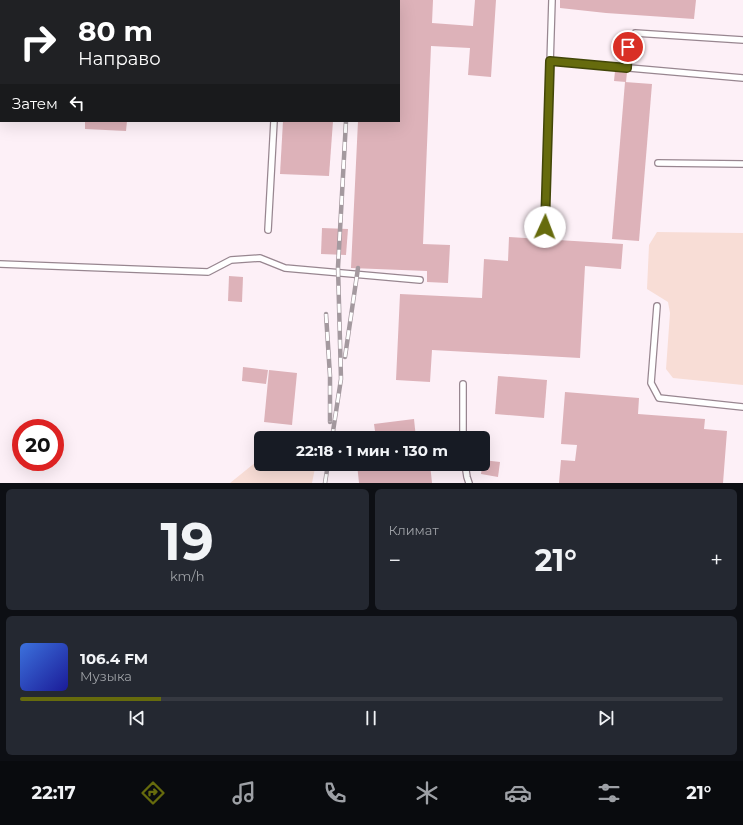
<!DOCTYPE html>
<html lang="ru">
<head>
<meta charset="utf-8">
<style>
  body { margin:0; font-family:Montserrat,sans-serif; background:#242831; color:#f1f3f6; height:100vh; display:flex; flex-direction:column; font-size:15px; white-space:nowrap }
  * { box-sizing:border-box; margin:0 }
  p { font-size:13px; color:#9ea1a6 }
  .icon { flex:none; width:22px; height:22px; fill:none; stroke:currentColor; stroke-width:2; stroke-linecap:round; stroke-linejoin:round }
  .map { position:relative; height:483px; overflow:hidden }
  .sheet { display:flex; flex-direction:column; gap:6px; padding:6px; background:#0d0f14; flex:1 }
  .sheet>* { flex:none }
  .hud { position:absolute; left:0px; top:0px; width:400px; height:122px; box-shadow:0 4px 16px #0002; background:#202124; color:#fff; overflow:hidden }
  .speed { position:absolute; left:12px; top:419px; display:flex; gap:8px; font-size:20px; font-weight:700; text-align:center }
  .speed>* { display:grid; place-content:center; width:52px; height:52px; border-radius:50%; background:#171b24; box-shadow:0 4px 16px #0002; line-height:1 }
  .speed .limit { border:6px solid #d22; background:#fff; color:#111 }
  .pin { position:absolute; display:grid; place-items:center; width:34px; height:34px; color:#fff; margin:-17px; border:2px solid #fff; border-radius:50%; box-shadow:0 1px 4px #0007 }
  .me { position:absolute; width:44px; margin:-22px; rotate:2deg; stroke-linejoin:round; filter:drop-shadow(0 0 3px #0008) }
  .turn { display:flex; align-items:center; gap:14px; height:84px; padding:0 12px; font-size:18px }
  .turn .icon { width:52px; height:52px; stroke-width:2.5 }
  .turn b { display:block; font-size:28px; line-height:34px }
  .then { display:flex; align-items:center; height:38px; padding:0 12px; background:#0003; gap:8px; font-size:15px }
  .big { font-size:30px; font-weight:700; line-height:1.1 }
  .sheet .widget { flex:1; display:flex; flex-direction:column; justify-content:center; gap:6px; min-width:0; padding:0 14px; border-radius:6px; background:#242831 }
  .sheet .dial { align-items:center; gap:0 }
  .dial b { font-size:52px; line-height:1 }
  .song { display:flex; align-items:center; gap:12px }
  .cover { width:48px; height:48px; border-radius:6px; background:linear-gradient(135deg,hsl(220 70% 55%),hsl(240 70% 35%)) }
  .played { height:4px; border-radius:2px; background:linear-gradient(90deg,#666b0d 20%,#363941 20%) }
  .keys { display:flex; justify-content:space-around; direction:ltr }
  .heat { display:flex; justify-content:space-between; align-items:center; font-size:22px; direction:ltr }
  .sheet .tiles { flex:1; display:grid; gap:6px; grid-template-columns:1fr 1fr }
  .widget:last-child { grid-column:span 2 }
  .trip { position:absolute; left:254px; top:431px; width:236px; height:40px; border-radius:6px; background:#171b24; box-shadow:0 4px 16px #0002; font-weight:700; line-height:40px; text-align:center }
  .dock { display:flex; height:64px; justify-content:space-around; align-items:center; background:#090b0e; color:#9ea1a6 }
  .dock .icon { width:28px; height:28px }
  .dock .selected { color:#666b0d }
  .dock b { font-size:18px; color:#f1f3f6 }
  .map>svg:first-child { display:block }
  .green { fill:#f8ddd6 }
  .building { fill:#ddb2b9 }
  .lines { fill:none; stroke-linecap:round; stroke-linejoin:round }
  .service-casing { stroke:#988690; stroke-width:8 }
  .service { stroke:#fff; stroke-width:5.5 }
  .rail-casing { stroke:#a4999f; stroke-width:4.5 }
  .rail { stroke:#fff; stroke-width:3; stroke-dasharray:9; stroke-linecap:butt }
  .route-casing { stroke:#424608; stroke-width:10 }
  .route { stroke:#666b0d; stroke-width:7 }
</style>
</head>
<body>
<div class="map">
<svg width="743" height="483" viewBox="0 0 743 483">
  <rect width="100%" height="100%" fill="#fdf0f7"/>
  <g class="green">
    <path d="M657 232 743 233V385L673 378 666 369 670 313 668 302 647 289 649 245Z"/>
    <path d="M261 458V464H295L315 468 312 483H230Z"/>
  </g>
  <g class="building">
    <path d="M399 0H433L432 23 473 26 475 0H496L491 77 468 75 470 48 431 46 423 244 450 245 448 283 427 282V271L351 268 358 121H399Z"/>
    <path d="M560 0H696L694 19 606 13 560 8Z"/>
    <path d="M615 71 627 72 626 82 614 81Z"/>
    <path d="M625 82 652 84 639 241 612 239Z"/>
    <path d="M85 121H127L126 131 85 129Z"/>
    <path d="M283 121H333L329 176 280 174Z"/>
    <path d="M322 228 348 229 346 255 321 254Z"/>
    <path d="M509 237 623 244 621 269 585 266 580 358 432 350 430 382 396 380 400 294 482 298 484 259 508 261Z"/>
    <path d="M229 276 243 277 242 302 228 301Z"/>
    <path d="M243 367 268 370 266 384 242 381Z"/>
    <path d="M269 370 297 373 292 425 264 422Z"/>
    <path d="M498 376 547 380 544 418 495 414Z"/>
    <path d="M565 392 639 398 638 414 705 419 704 429 727 431 723 483H559L561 460 575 461 577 445 561 444Z"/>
    <path d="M414 419 416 438H376L374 424Z"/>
    <path d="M483 460 500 462 498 477 481 474Z"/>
    <path d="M357 464H430L432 483H359Z"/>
  </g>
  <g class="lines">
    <defs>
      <g id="service">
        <path d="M281 1V0"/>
        <path d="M0 26H1"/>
        <path d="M550 61 743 78"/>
        <path d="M627 68 628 47 635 33 743 40"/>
        <path d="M658 163 743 164"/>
        <path d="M545 227 552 0"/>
        <path d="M268 230 274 121"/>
        <path d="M0 264 208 272 231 260 260 258 285 268 420 280"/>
        <path d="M657 306 651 383 659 398 743 407"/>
        <path d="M463 384V438"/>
        <path d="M465 464 467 477 469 483"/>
      </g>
    </defs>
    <use href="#service" class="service-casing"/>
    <use href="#service" class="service"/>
    <defs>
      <g id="rail">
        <path d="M353 1V0"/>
        <path d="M326 314 330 376V422"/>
        <path d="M345 357 358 268"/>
        <path d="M332 438 341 379 338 267 346 121"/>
        <path d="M325 483 328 464"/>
      </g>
    </defs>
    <use href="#rail" class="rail-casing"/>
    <use href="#rail" class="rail"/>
  </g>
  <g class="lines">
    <defs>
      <path id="route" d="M545 227 550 61 627 68 628 47"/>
    </defs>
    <use href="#route" class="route-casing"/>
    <use href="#route" class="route"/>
  </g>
</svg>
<div class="speed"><div class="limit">20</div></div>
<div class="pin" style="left:628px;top:47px;background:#d93025"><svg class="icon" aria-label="arrive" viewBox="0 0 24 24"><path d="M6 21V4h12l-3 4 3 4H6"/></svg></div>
<svg class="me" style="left:545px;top:227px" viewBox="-20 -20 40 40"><circle r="19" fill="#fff"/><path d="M0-13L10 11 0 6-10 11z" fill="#666b0d"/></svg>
<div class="trip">22:18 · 1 мин · 130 m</div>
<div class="hud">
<div class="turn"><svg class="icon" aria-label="right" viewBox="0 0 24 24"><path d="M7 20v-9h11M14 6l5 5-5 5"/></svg><div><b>80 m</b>Направо</div></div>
<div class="then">Затем<svg class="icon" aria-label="left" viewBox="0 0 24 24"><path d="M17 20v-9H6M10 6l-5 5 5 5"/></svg></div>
</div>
</div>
<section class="sheet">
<div class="tiles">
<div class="widget dial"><b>19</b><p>km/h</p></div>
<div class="widget"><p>Климат</p>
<div class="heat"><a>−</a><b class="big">21°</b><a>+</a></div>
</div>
<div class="widget">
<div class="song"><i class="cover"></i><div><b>106.4 FM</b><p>Музыка</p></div></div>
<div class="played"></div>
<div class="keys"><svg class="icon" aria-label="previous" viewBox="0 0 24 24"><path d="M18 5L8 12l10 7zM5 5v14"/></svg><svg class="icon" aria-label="pause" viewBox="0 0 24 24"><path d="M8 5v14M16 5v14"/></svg><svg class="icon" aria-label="next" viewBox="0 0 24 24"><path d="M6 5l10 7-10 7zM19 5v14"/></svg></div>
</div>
</div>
</section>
<nav class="dock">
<b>22:17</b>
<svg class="icon selected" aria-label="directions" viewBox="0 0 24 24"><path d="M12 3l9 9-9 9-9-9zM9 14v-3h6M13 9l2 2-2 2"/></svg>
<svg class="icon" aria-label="music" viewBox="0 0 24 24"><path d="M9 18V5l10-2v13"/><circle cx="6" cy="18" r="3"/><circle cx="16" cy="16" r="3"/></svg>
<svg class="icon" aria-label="phone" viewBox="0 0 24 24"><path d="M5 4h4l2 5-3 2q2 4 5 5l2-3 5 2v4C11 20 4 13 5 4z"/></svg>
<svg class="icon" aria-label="climate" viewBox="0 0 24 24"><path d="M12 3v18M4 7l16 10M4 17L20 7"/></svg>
<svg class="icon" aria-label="car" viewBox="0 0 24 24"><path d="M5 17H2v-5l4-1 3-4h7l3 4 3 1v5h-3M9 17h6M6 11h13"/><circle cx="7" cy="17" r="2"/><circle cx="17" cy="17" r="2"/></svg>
<svg class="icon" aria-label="filters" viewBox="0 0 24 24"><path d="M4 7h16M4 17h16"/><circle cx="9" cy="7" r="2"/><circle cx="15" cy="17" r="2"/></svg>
<b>21°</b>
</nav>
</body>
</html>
